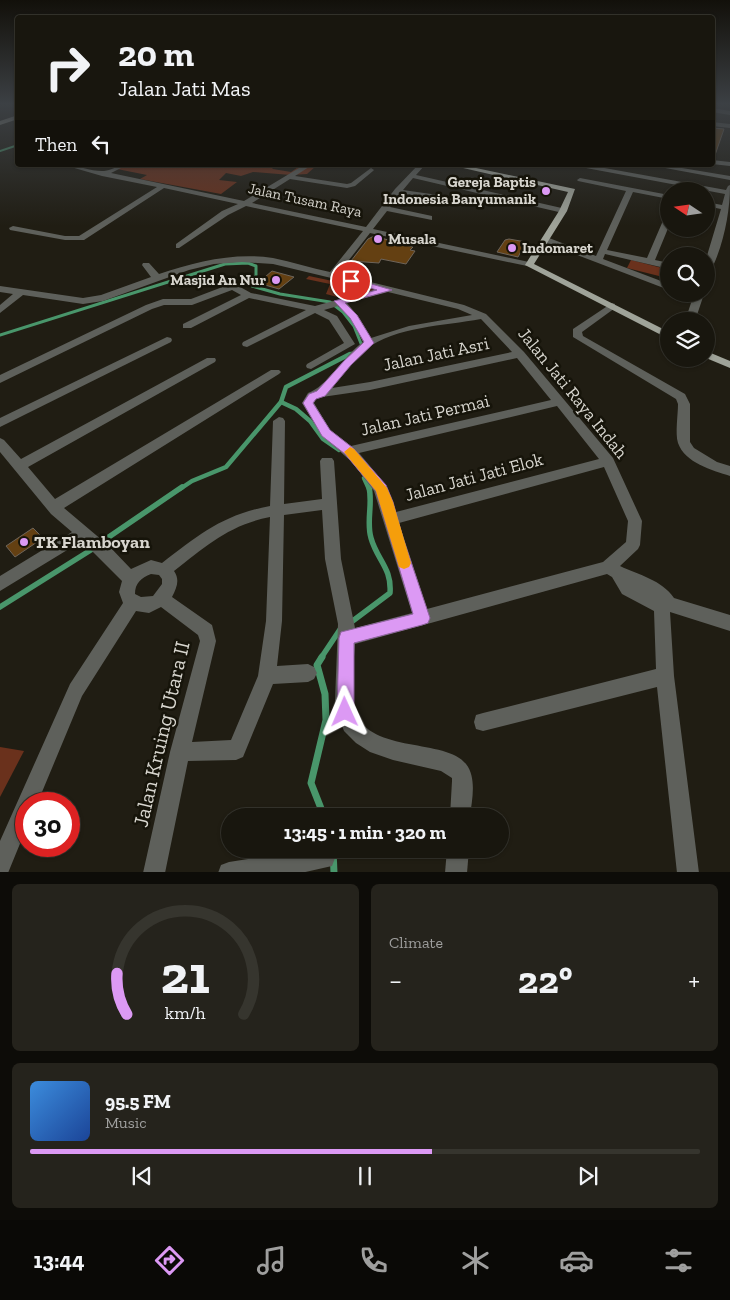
<!DOCTYPE html>
<html lang="en">
<head>
<meta charset="utf-8">
<style>
  body { margin:0; font-family:"Zilla Slab",serif; background:#25231c; color:#f1f3f6; height:100vh; display:flex; flex-direction:column; font-size:19px; white-space:nowrap }
  * { box-sizing:border-box; margin:0 }
  p { font-size:16px; color:#9f9f9e }
  .icon { flex:none; width:28px; height:28px; fill:none; stroke:currentColor; stroke-width:2; stroke-linecap:round; stroke-linejoin:round }
  .map { position:relative; height:872px; overflow:hidden }
  .sheet { display:flex; flex-direction:column; gap:12px; padding:12px; background:#0d0c08; flex:1 }
  .sheet>* { flex:none }
  .banner { position:absolute; left:15px; top:15px; width:700px; height:152px; border-radius:5px; box-shadow:0 1px 4px #0004,0 0 0 1px #36352e; background:#18160e; color:#f1f3f6; overflow:hidden }
  .needle { width:32px; rotate:283deg }
  .fabs { position:absolute; left:660px; top:182px; display:grid; gap:10px }
  .fabs a { display:grid; place-items:center; width:55px; height:55px; border-radius:50%; background:#18160e; box-shadow:0 1px 4px #0004,0 0 0 1px #36352e; font-size:25px }
  .speed { position:absolute; left:15px; top:792px; display:flex; gap:10px; font-size:25px; font-weight:700; text-align:center }
  .speed>* { display:grid; place-content:center; width:65px; height:65px; border-radius:50%; background:#18160e; box-shadow:0 1px 4px #0004,0 0 0 1px #36352e; line-height:1 }
  .speed .limit { border:8px solid #d22; background:#fff; color:#111 }
  .pin { position:absolute; display:grid; place-items:center; width:42px; height:42px; color:#fff; margin:-21px; border:2px solid #fff; border-radius:50%; box-shadow:0 1px 5px #0007 }
  .me { position:absolute; width:55px; margin:-28px; rotate:359deg; stroke-linejoin:round; filter:drop-shadow(0 0 4px #0008) }
  .turn { display:flex; align-items:center; gap:18px; height:105px; padding:0 20px; font-size:22px }
  .turn .icon { width:65px; height:65px; stroke-width:2.5 }
  .turn b { display:block; font-size:35px; line-height:42px }
  .then { display:flex; align-items:center; height:48px; padding:0 20px; background:#0003; gap:10px; font-size:19px }
  .big { font-size:38px; font-weight:700; line-height:1.1 }
  .sheet .tile { flex:1; display:flex; flex-direction:column; justify-content:center; gap:8px; min-width:0; padding:0 18px; border-radius:8px; background:#25231c }
  .sheet .dial { align-items:center; gap:0 }
  .dial svg { height:130px; overflow:visible; fill:none; stroke:#36352e; stroke-width:7; stroke-linecap:round; text-anchor:middle }
  .dial text { fill:#f1f3f6; stroke:none }
  .song { display:flex; align-items:center; gap:15px }
  .cover { width:60px; height:60px; border-radius:8px; background:linear-gradient(135deg,hsl(210 70% 55%),hsl(220 70% 35%)) }
  .played { height:5px; border-radius:2px; background:linear-gradient(90deg,#dc99f4 60%,#36352e 60%) }
  .keys { display:flex; justify-content:space-around; direction:ltr }
  .heat { display:flex; justify-content:space-between; align-items:center; font-size:28px; direction:ltr }
  .sheet .tiles { flex:1; display:grid; gap:12px; grid-template-columns:1fr 1fr }
  .tile:last-child { grid-column:span 2 }
  .trip { position:absolute; left:221px; top:808px; width:288px; height:50px; border-radius:25px; background:#18160e; box-shadow:0 1px 4px #0004,0 0 0 1px #36352e; font-weight:700; line-height:50px; text-align:center }
  .tab-bar { display:flex; height:80px; justify-content:space-around; align-items:center; background:#0a0906; color:#9f9f9e }
  .tab-bar .icon { width:35px; height:35px }
  .tab-bar .current { color:#dc99f4 }
  .tab-bar b { font-size:22px; color:#f1f3f6 }
  .map>svg:first-child { display:block }
  .green { fill:#6a311c }
  .lines { fill:none; stroke-linecap:round; stroke-linejoin:round }
  .stream-far4 { stroke:#49966b; stroke-width:2 }
  .stream-far3 { stroke:#49966b; stroke-width:3 }
  .stream-far2 { stroke:#49966b; stroke-width:4.5 }
  .stream-far1 { stroke:#49966b; stroke-width:5.5 }
  .stream { stroke:#49966b; stroke-width:7 }
  .building { fill:#644012; stroke:#6d645a }
  .minor { fill:#5e605b; fill-rule:evenodd }
  .major { fill:#9fa399; fill-rule:evenodd }
  .route { fill:#dc99f4; stroke:#8f639f }
  .slow { fill:#f59e0b }
  .poi-dot { fill:#dc99f4; stroke:#16140a; stroke-width:2 }
  .labels { text-anchor:middle; dominant-baseline:central; stroke-width:5; stroke-linejoin:round; paint-order:stroke }
  .far-poi-label { font-size:15px; font-weight:bold; fill:#d7d5ce; stroke:#16140a; text-anchor:end }
  .far-street-label { font-size:15px; fill:#d7d5ce; stroke:#16140a }
  .street-label { font-size:18px; fill:#d7d5ce; stroke:#16140a }
  .poi-label { font-size:18px; font-weight:bold; fill:#d7d5ce; stroke:#16140a; text-anchor:start }
  .near-street-label { font-size:21px; fill:#d7d5ce; stroke:#16140a }
</style>
</head>
<body>
<div class="map">
<svg width="730" height="873" viewBox="0 0 730 873">
  <rect width="100%" height="100%" fill="#201d13"/>
  <g class="green">
    <path d="M150 165H273L271 167 273 169 291 172 301 165 316 166 307 174 291 175 253 172 241 176 226 173 219 180 237 182 221 194 140 179 147 175 117 169C130 164 138 171 150 165Z"/>
    <path d="M631 260 666 269 663 277 627 268Z"/>
    <path d="M309 276 375 290 341 298 326 294 330 284 306 279Z"/>
    <path d="M0 747 24 751 0 797Z"/>
  </g>
  <g class="lines">
    <path class="stream-far4" d="M0 151 18 145"/>
    <g class="stream-far3">
      <path d="M0 335 225 264 248 263 256 266V275L252 286 280 294 330 302 343 312 354 326 362 346"/>
      <path d="M348 356 352 353"/>
    </g>
    <g class="stream-far2">
      <path d="M281 402 296 409 310 421 323 439 339 450"/>
      <path d="M364 478 369 489"/>
      <path d="M180 489 192 481 226 467 281 402 286 387 350 354"/>
    </g>
    <g class="stream-far1">
      <path d="M100 543 182 487"/>
      <path d="M0 607 94 548"/>
      <path d="M350 623 390 593C392 568 377 560 371 538 366 522 373 504 369 487"/>
      <path d="M321 658 341 628"/>
    </g>
    <g class="stream">
      <path d="M322 657 317 665 325 694 326 720 311 783 324 816"/>
      <path d="M333 849 334 873"/>
    </g>
  </g>
  <g class="building">
    <path d="M712 128 724 129 714 158H712Z"/>
    <path d="M374 236 413 247 410 250 415 251 406 264 381 259 379 263 351 261 368 239Z"/>
    <path d="M509 239 526 242 518 257 497 252 505 240Z"/>
    <path d="M272 271 294 277 279 289 258 283Z"/>
    <path d="M33 528 43 538 15 557 6 546Z"/>
  </g>
  <g class="lines">
    <g class="minor">
      <path d="M712 108 730 111V115L712 112Z"/>
      <path d="M712 122 730 124V128L712 126Z"/>
      <path d="M712 160 730 162V166L712 164Z"/>
      <path d="M64 165C76 165 94 172 104 171 112 170 118 165 127 165L111 173 244 201 304 165H312L295 176 347 184 351 183 371 168 374 170 373 171 355 186 347 188 290 179 252 203 366 227 395 189 418 165H425L416 175 566 209 567 211 563 213 413 178 403 190 445 196 461 204 457 206 440 200 400 193 390 207 432 216V220L387 211 373 229 529 262 532 263V267L370 233 338 274 464 305 486 314 524 352 613 458 642 521 640 545 638 549 620 566C639 575 662 580 674 598L730 615V631L670 612 674 676 699 873H677L657 687 483 731 476 729 474 722 476 715 483 713 656 669 654 611 622 594 612 577 607 574 355 644C354 665 348 692 355 712 371 754 446 738 466 764 477 778 472 800 470 816H450L452 781V778L441 771 393 760 370 752 356 743 344 731 341 723 335 700 338 624 325 559 322 510 284 515 282 621 277 666 308 664 314 667 317 673 314 679 308 682 273 684 243 757 236 760 188 761 165 873H143L170 752 200 641 198 635 161 607 149 613 136 611 82 696 37 804H26V829L8 873H0V841L70 684 123 603 119 592 122 581 82 541 0 591V576L72 532 51 514 0 452V438L4 440 21 459 207 358H215L216 360 215 362 28 467 55 499 271 370H279L281 372 279 374 64 508 109 546 131 569 151 560 162 563C199 535 222 515 270 506L273 421 279 417 283 418 285 421 284 504 322 499 320 461 322 458H332L334 461 341 559 355 628 412 613 374 491 352 462 322 436 302 403 308 393C327 387 344 355 363 342L350 318 338 306 324 310 337 316 355 344 311 369 307 368 306 366 307 364 344 343 329 320 315 313 247 347 243 346 242 344 243 342 306 310 249 298 191 328H183V324L241 295 232 290 192 305H164L152 309 0 383V375L146 305 163 299H191L233 283 251 293 315 306 377 289 273 264 242 262 214 264 189 270 103 301 83 304 23 295 0 313V305L13 294 0 292V286L83 298 101 295 151 277 142 265 143 263H149L159 274C195 262 234 252 273 258 292 262 311 268 330 272L363 231 246 206 228 215 179 248H176V244L222 211 238 204 164 188 84 240H65L10 230 9 228 13 226 65 236H79L157 187 102 176ZM388 292 458 309 472 315 409 326 371 338 357 315 347 303ZM481 319 512 352 370 382 332 388C342 375 352 361 365 350 396 326 444 326 481 319ZM517 358 551 400 351 446 330 430 314 403 316 399 322 397 370 390ZM557 406 599 459 396 512 380 478 359 453ZM604 467 628 521 626 542 603 562 427 609 399 523ZM270 517 266 621 258 676 231 740 192 742 216 641 212 625 172 597C177 587 180 580 174 571 206 546 229 525 270 517ZM151 574 159 575 162 579V584L153 596 141 597 135 594C135 583 141 578 151 574Z"/>
      <path d="M588 165 726 190 728 186 730 185C730 214 723 248 709 274L706 275V259L721 209 706 206V202L722 205 725 194 586 168 585 167Z"/>
      <path d="M649 165H664L730 176V180Z"/>
      <path d="M580 178 669 195V199L633 192 607 250 647 258 665 216 669 214V226L655 260 669 263V269L605 254 603 259 669 284V290L543 242V238H549L596 256 626 191 578 181 577 180Z"/>
      <path d="M694 294H704L695 321H685Z"/>
      <path d="M612 303 615 304V308L582 332 583 336 685 394 690 404V442L694 448 717 462 730 466V476C712 470 685 463 678 443 675 433 678 415 678 404L676 399 573 337V329Z"/>
      <path d="M167 337 171 338 172 340 171 342 0 427V418Z"/>
      <path d="M314 849 332 850 335 858 332 866 301 873H218L221 865 229 862Z"/>
      <path d="M447 849H469L467 873H445Z"/>
    </g>
    <g class="major">
      <path d="M18 115V119L0 125V121Z"/>
      <path d="M450 165H462L575 189 567 211 534 264 669 332V339L525 265 559 211 568 192Z"/>
      <path d="M706 351 730 361V368L706 358Z"/>
    </g>
  </g>
  <linearGradient id="sky" x2="0" y2="1"><stop stop-color="#12100a"/><stop offset="0.46" stop-color="#3c4044"/><stop offset="1" stop-color="#3c4044" stop-opacity="0"/></linearGradient>
  <rect width="730" height="226" fill="url(#sky)"/>
  <path class="route" d="M351 278 392 290 345 303 357 315 374 343 351 365 325 396 316 399 313 403 330 430 353 448 386 485 393 502 403 538 430 618 428 623 422 625 354 643V712L351 718 345 720 339 718 337 712 339 638 341 632 413 614 376 491 345 454 322 436 303 403 309 394 317 391 344 361 364 342 350 318 334 301 377 290 348 282V279Z"/>
  <path class="slow" d="M350 447 354 449 387 488 393 502 411 563 409 567 404 569 399 567 376 491 344 452Z"/>
  <g class="poi-dot">
    <circle cx="546" cy="191" r="5"/>
    <circle cx="378" cy="239" r="5"/>
    <circle cx="512" cy="248" r="5"/>
    <circle cx="276" cy="280" r="5"/>
    <circle cx="24" cy="542" r="5"/>
  </g>
  <g class="labels">
    <g class="far-poi-label">
      <text x="536" y="182">Gereja Baptis<tspan x="536" dy="17">Indonesia Banyumanik</tspan></text>
      <text x="388" y="239" text-anchor="start">Musala</text>
      <text x="522" y="248" text-anchor="start">Indomaret</text>
      <text x="266" y="280">Masjid An Nur</text>
    </g>
    <g class="far-street-label">
      <text transform="translate(305 200) rotate(12)">Jalan Tusam Raya</text>
    </g>
    <g class="street-label">
      <text transform="translate(436 354) rotate(-12)">Jalan Jati Asri</text>
      <text transform="translate(573 393) rotate(51)">Jalan Jati Raya Indah</text>
      <text transform="translate(425 415) rotate(-13)">Jalan Jati Permai</text>
      <text transform="translate(474 477) rotate(-15)">Jalan Jati Jati Elok</text>
    </g>
    <g class="poi-label">
      <text x="34" y="542">TK Flamboyan</text>
    </g>
    <g class="near-street-label">
      <text transform="translate(161 734) rotate(-77)">Jalan Kruing Utara II</text>
    </g>
  </g>
</svg>
<div class="fabs">
<a><svg class="needle" viewBox="-14 -14 28 28"><path d="M0-13l5 13h-10z" fill="#e53935"/><path d="M0 13l5-13h-10z" fill="#9f9f9e"/></svg></a>
<a><svg class="icon" aria-label="search" viewBox="0 0 24 24"><circle cx="10" cy="10" r="6"/><path d="M15 15l6 6"/></svg></a>
<a><svg class="icon" aria-label="layers" viewBox="0 0 24 24"><path d="M12 4l9 5-9 5-9-5zM3 14l9 5 9-5"/></svg></a>
</div>
<div class="speed"><div class="limit">30</div></div>
<div class="pin" style="left:351px;top:281px;background:#d93025"><svg class="icon" aria-label="arrive" viewBox="0 0 24 24"><path d="M6 21V4h12l-3 4 3 4H6"/></svg></div>
<svg class="me" style="left:345px;top:712px" viewBox="-20 -20 40 40"><path d="M0-17L14 15 0 8-14 15z" fill="#dc99f4" stroke="#fff" stroke-width="4"/></svg>
<div class="trip">13:45 · 1 min · 320 m</div>
<div class="banner">
<div class="turn"><svg class="icon" aria-label="right" viewBox="0 0 24 24"><path d="M7 20v-9h11M14 6l5 5-5 5"/></svg><div><b>20 m</b>Jalan Jati Mas</div></div>
<div class="then">Then<svg class="icon" aria-label="left" viewBox="0 0 24 24"><path d="M17 20v-9H6M10 6l-5 5 5 5"/></svg></div>
</div>
</div>
<section class="sheet">
<div class="tiles">
<div class="tile dial"><svg viewBox="0 0 100 80">
<path d="M14 69A42 42 0 1 1 86 69"/>
<path d="M14 69A42 42 0 0 1 8 44" stroke="#dc99f4"/>
<text x="50" y="56" font-size="32" font-weight="700">21</text>
<text x="50" y="72" font-size="11">km/h</text>
</svg></div>
<div class="tile"><p>Climate</p>
<div class="heat"><a>−</a><b class="big">22°</b><a>+</a></div>
</div>
<div class="tile">
<div class="song"><i class="cover"></i><div><b>95.5 FM</b><p>Music</p></div></div>
<div class="played"></div>
<div class="keys"><svg class="icon" aria-label="previous" viewBox="0 0 24 24"><path d="M18 5L8 12l10 7zM5 5v14"/></svg><svg class="icon" aria-label="pause" viewBox="0 0 24 24"><path d="M8 5v14M16 5v14"/></svg><svg class="icon" aria-label="next" viewBox="0 0 24 24"><path d="M6 5l10 7-10 7zM19 5v14"/></svg></div>
</div>
</div>
</section>
<nav class="tab-bar">
<b>13:44</b>
<svg class="icon current" aria-label="directions" viewBox="0 0 24 24"><path d="M12 3l9 9-9 9-9-9zM9 14v-3h6M13 9l2 2-2 2"/></svg>
<svg class="icon" aria-label="music" viewBox="0 0 24 24"><path d="M9 18V5l10-2v13"/><circle cx="6" cy="18" r="3"/><circle cx="16" cy="16" r="3"/></svg>
<svg class="icon" aria-label="phone" viewBox="0 0 24 24"><path d="M5 4h4l2 5-3 2q2 4 5 5l2-3 5 2v4C11 20 4 13 5 4z"/></svg>
<svg class="icon" aria-label="climate" viewBox="0 0 24 24"><path d="M12 3v18M4 7l16 10M4 17L20 7"/></svg>
<svg class="icon" aria-label="car" viewBox="0 0 24 24"><path d="M5 17H2v-5l4-1 3-4h7l3 4 3 1v5h-3M9 17h6M6 11h13"/><circle cx="7" cy="17" r="2"/><circle cx="17" cy="17" r="2"/></svg>
<svg class="icon" aria-label="filters" viewBox="0 0 24 24"><path d="M4 7h16M4 17h16"/><circle cx="9" cy="7" r="2"/><circle cx="15" cy="17" r="2"/></svg>
</nav>
</body>
</html>
